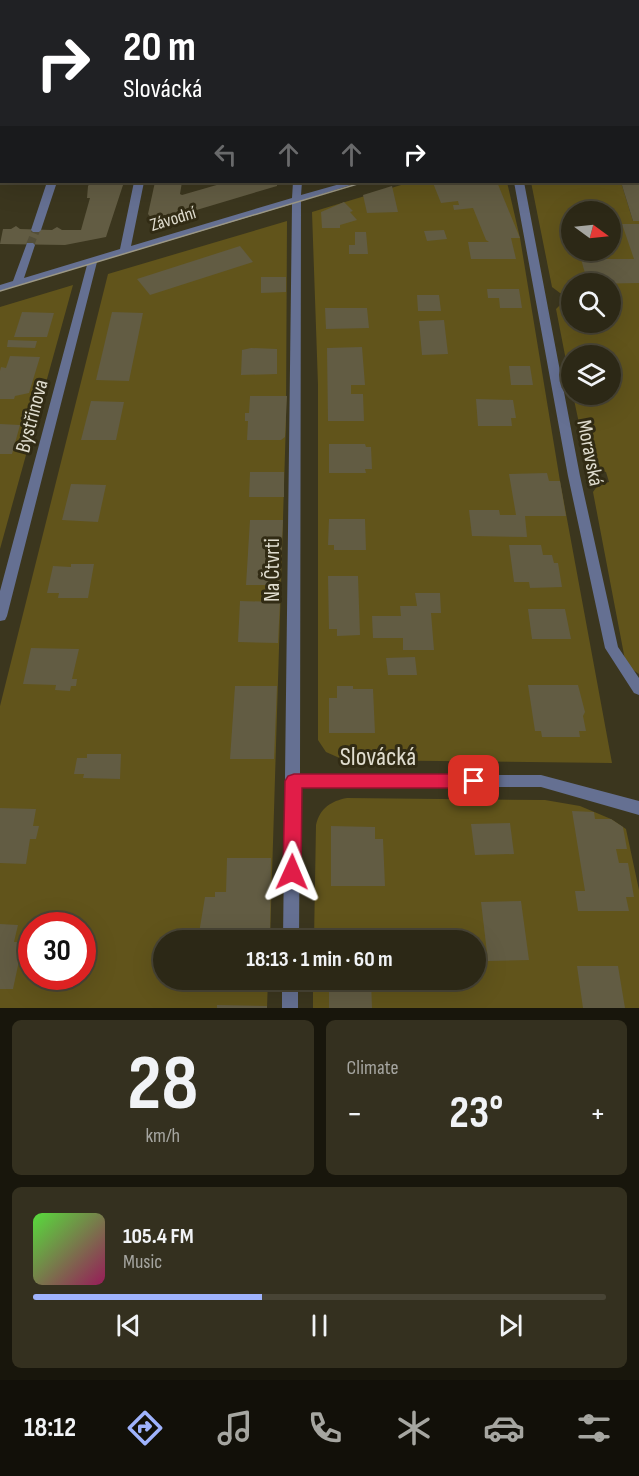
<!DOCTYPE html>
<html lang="en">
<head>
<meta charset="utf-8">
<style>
  body { margin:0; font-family:"Sofia Sans Condensed",sans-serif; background:#34301f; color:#f1f3f6; height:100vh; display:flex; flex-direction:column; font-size:22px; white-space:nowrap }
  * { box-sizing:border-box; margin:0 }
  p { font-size:20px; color:#a6a6a1 }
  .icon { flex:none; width:33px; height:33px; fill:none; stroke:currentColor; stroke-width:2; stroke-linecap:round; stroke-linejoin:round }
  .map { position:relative; height:1008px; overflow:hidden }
  .side { display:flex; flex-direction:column; gap:12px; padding:12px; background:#18160c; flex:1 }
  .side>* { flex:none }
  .top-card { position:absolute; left:0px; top:0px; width:639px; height:183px; box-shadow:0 6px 24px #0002,0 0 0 2px #484435; background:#202124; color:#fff; overflow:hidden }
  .needle { width:39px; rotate:105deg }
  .controls { position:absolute; left:561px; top:201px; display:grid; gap:12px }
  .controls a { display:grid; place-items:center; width:60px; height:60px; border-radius:50%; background:#2c2816; box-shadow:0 6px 24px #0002,0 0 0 2px #484435; font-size:30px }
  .speed { position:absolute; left:18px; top:912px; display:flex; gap:12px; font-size:30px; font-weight:700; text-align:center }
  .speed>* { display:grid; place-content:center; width:78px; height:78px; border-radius:50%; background:#2c2816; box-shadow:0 6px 24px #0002,0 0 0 2px #484435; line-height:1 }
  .speed .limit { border:9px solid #d22; background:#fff; color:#111 }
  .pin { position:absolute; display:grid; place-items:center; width:51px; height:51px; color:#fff; margin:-26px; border-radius:12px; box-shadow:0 3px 9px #0006 }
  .me { position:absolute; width:66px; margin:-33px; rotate:1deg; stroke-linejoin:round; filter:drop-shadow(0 0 4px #0008) }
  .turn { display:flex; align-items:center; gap:21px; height:126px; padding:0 24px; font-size:27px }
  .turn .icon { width:78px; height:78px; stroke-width:2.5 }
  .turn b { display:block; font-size:42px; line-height:51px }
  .lanes { display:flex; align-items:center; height:57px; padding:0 24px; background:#0003; justify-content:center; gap:30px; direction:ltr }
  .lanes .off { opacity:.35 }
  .big { font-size:45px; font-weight:700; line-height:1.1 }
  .side .card { flex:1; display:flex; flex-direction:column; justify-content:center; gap:9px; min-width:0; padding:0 21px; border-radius:9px; background:#34301f }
  .side .dial { align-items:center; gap:0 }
  .dial b { font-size:78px; line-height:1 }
  .song { display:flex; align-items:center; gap:18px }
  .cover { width:72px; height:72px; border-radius:9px; background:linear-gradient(135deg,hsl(110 70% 55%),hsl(330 70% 35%)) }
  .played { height:6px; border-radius:3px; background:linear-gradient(90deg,#9fb3fd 40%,#484435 40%) }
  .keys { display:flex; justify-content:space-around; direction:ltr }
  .heat { display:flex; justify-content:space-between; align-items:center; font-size:33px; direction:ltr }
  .side .tiles { flex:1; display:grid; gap:12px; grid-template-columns:1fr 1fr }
  .card:last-child { grid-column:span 2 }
  .trip { position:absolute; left:153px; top:930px; width:333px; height:60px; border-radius:30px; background:#2c2816; box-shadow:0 6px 24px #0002,0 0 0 2px #484435; font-weight:700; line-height:60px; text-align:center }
  .tabs { display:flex; height:96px; justify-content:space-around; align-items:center; background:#121009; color:#a6a6a1 }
  .tabs .icon { width:42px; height:42px }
  .tabs .selected { color:#9fb3fd }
  .tabs b { font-size:27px; color:#f1f3f6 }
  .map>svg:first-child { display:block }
  .green { fill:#61541b; fill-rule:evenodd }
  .building { fill:#625c43 }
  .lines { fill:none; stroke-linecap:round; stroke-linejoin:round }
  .minor-tunnel { stroke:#544f39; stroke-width:8; stroke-dasharray:8 4.5; stroke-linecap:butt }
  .minor { fill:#657092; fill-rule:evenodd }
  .tram { stroke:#9c9886; stroke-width:1.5 }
  .route { fill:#e11d48; stroke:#92132f; stroke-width:1.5 }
  .labels { text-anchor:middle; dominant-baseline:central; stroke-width:6; stroke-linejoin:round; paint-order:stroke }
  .far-street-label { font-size:18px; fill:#e0ddcf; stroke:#312b14 }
  .street-label { font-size:21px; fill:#e0ddcf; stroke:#312b14 }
  .near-street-label { font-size:26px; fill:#e0ddcf; stroke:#312b14 }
</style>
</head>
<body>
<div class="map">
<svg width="639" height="1008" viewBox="0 0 639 1008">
  <rect width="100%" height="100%" fill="#3b361e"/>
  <g class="green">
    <path d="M411 182H507L520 238 560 481 612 763 344 760 326 752 318 740V385L312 212Z"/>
    <path d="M531 182H621L633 221H639V674L626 665 593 492 598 485 609 482 606 472 595 469 587 461 573 395 610 394V356H572L571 386 556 309 561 304 571 302 569 295 560 293 552 287ZM572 212H610V250H572ZM572 284H610V322H572Z"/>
    <path d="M287 221 286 421 270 940H164V980H268L267 1008H0V706L108 274ZM32 926H82V976H32Z"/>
    <path d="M73 285 0 549V307Z"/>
    <path d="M347 798 545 800 580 806 611 819 626 829 639 890V1008H313V980H476V940H314L316 825C320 808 331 801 347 798Z"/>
  </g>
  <g class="building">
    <path d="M91 182H124L106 237 65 245 0 244 3 229H11L16 226 20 229 52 230 57 227 62 230H81L90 198H87L88 186Z"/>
    <path d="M155 182H182L180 194 182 195 227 182H277V186L163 220H153L148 214Z"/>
    <path d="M456 182H497L520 238H511L516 259H471L468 242H489L486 240 473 208 454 210 453 205H459L458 201 441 203 433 183Z"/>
    <path d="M621 182H639V221H633Z"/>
    <path d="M392 186 398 212 367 213 363 195Z"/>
    <path d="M344 202 353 211 350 212 357 220 340 225V228H322L321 212Z"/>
    <path d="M622 224H639V283L588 284 581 259H634Z"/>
    <path d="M444 230 447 239 427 241 424 231Z"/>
    <path d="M355 232H366L368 254H349V245H355Z"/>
    <path d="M240 246 253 262 150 295 137 279Z"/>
    <path d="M261 277H286V292L261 293Z"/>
    <path d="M487 289H519L522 308H500L499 298H488Z"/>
    <path d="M417 295H439L441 311H418Z"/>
    <path d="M325 308H367L369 328 326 329Z"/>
    <path d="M22 312 54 313 47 337H14Z"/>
    <path d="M112 312 143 313 129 381 96 380Z"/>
    <path d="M444 320 448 354 422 355 419 321Z"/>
    <path d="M8 340 37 341 35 348 7 347Z"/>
    <path d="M362 347 365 385H351V394H363L364 421H328L327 348Z"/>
    <path d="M251 348 277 349V374L241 375 242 350Z"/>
    <path d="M10 356 40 357 29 393 15 396 14 399H0V371L1 367 6 368Z"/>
    <path d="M509 366H530L533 385H511Z"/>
    <path d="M250 396H287L285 437 281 440H247L248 421H245V413H249Z"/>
    <path d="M476 399 513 400 516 418H511L512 426H478Z"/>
    <path d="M91 401 124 402 116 440H81Z"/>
    <path d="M0 424 20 425 12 454H0Z"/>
    <path d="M329 444H365L366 447H371L372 469H365L366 473H329Z"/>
    <path d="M250 472H284V497H249Z"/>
    <path d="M547 473 549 481H560L566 516H525L527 537 472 536 469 510H499L500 515H516L509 474Z"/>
    <path d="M71 484 106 485 98 522 62 520Z"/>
    <path d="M329 519H365L366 550H334V545H328Z"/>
    <path d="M250 520H283L280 585H246Z"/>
    <path d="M509 545H541L543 555H552L554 563H558L562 587 530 588 529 582H514Z"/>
    <path d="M71 564H94L88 598H58L59 593H47L53 566 71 567Z"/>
    <path d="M328 576H358L360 635 337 636V629H329Z"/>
    <path d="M415 593H440L441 613H431L434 650H403V638H373L372 616H401L400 606H417Z"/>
    <path d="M240 601 280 602 278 643 238 642Z"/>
    <path d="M528 609H565L571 639H532Z"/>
    <path d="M31 648 79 649 72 679H77L76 686H71L70 691 55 690 56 685 23 684Z"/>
    <path d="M415 657 417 675H388L386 658Z"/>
    <path d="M528 685H578L585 712 583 716 586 731H579L580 737H542L541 731H535Z"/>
    <path d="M235 686H277L274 759H230Z"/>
    <path d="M337 686H353V689H373L375 733H329V698H337Z"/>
    <path d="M87 754H121L120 779 83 778 84 774H74L77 758H87Z"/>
    <path d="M0 808 36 809 33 826H39L36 839H30L26 864 0 863Z"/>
    <path d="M572 811 594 812 595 819H611L623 827 627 849H616L619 863H628L634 897H626L629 911H578L575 891H585Z"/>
    <path d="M510 823 514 854 475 855 471 824Z"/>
    <path d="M331 826 375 827V839H383L385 886H331Z"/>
    <path d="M227 858H271L270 938 198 939 205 897H215V892H226Z"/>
    <path d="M521 901 529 960 488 961 481 902Z"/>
    <path d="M0 924 18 925 14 942H23L13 989H0Z"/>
    <path d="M577 966H618L625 1008H583Z"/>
    <path d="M329 980H371L372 1008H329Z"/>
    <path d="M217 1005 267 1006V1008H217Z"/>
  </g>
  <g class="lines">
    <path class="minor-tunnel" d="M30 245 36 230"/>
    <g class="minor">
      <path d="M106 0H114L106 2Z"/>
      <path d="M305 0H313L305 2Z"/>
      <rect x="494" y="0" width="8" height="2"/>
      <rect x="0" y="34" width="2" height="4"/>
      <rect x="638" y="41" width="1" height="4"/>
      <rect x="638" y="97" width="1" height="4"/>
      <path d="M47 182H57L41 230 39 232H33L31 230Z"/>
      <path d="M134 182H144L131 246 292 198 293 182H302L301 195 347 182H360L301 201 300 775H541L639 801V815L541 787H300L299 940H283L292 204 97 262 7 616 5 620 0 621V591L87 265 0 291V285L13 281 27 243H33L35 245 24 278 120 249Z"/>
      <path d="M514 182H524L580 476 618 647 639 678V695L634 693 605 648 568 476Z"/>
      <rect x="282" y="980" width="16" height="28"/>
    </g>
    <path class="tram" d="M0 291 364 182"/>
  </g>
  <path class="route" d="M294 774H474L480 776 482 781 480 786 474 788H302L301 872 298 878 292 880 286 878 283 872 285 781 288 776Z"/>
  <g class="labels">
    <g class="far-street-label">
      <text transform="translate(173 219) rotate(-17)">Závodní</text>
    </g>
    <g class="street-label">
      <text transform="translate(32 416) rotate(-75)">Bystřinova</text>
      <text transform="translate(590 453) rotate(79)">Moravská</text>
      <text transform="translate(272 570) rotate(-90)">Na Čtvrti</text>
    </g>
    <g class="near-street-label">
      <text x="378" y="757">Slovácká</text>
    </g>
  </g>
</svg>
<div class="controls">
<a><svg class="needle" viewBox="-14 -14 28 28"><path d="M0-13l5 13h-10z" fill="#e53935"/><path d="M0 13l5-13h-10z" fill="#a6a6a1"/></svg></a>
<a><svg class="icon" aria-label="search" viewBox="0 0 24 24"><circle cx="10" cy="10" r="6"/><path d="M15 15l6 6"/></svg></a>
<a><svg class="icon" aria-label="layers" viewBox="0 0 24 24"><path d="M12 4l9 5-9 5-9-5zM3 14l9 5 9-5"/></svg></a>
</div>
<div class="speed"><div class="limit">30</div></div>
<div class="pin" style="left:474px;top:781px;background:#d93025"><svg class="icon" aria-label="arrive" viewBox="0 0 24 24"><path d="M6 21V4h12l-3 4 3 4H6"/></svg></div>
<svg class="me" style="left:292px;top:872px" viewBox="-20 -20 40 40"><path d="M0-17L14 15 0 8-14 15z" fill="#e11d48" stroke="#fff" stroke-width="4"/></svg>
<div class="trip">18:13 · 1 min · 60 m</div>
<div class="top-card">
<div class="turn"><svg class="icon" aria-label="right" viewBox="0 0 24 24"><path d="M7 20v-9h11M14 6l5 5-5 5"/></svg><div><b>20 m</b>Slovácká</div></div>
<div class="lanes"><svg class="icon off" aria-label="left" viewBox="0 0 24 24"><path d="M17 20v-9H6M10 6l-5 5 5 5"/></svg><svg class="icon off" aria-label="ahead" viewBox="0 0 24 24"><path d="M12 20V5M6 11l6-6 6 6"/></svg><svg class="icon off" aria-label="ahead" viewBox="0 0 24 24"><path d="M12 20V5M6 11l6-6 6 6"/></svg><svg class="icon" aria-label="right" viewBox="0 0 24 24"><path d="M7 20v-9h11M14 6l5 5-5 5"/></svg></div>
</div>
</div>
<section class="side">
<div class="tiles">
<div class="card dial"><b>28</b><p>km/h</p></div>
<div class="card"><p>Climate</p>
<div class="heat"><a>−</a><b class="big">23°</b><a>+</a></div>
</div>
<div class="card">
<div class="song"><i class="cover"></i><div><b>105.4 FM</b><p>Music</p></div></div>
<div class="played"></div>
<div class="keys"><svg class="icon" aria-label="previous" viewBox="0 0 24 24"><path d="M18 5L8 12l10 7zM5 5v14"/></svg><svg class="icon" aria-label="pause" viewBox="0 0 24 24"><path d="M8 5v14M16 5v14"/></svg><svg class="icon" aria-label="next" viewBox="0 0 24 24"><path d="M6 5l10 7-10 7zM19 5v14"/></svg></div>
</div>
</div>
</section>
<nav class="tabs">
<b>18:12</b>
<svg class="icon selected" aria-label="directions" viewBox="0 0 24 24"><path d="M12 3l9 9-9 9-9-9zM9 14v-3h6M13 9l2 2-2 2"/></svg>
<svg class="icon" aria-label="music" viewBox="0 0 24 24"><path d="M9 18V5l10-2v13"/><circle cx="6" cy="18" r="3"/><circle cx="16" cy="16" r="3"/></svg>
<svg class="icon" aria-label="phone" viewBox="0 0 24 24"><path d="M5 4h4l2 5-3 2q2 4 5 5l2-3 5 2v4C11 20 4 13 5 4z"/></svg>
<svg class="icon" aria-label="climate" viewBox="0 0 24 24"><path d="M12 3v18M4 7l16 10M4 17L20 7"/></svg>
<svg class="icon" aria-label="car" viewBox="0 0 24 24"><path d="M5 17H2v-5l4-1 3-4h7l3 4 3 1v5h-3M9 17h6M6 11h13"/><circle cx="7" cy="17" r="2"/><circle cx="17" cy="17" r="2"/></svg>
<svg class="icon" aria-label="filters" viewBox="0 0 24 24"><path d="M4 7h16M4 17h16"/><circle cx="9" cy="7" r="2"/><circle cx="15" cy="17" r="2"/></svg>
</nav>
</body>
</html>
